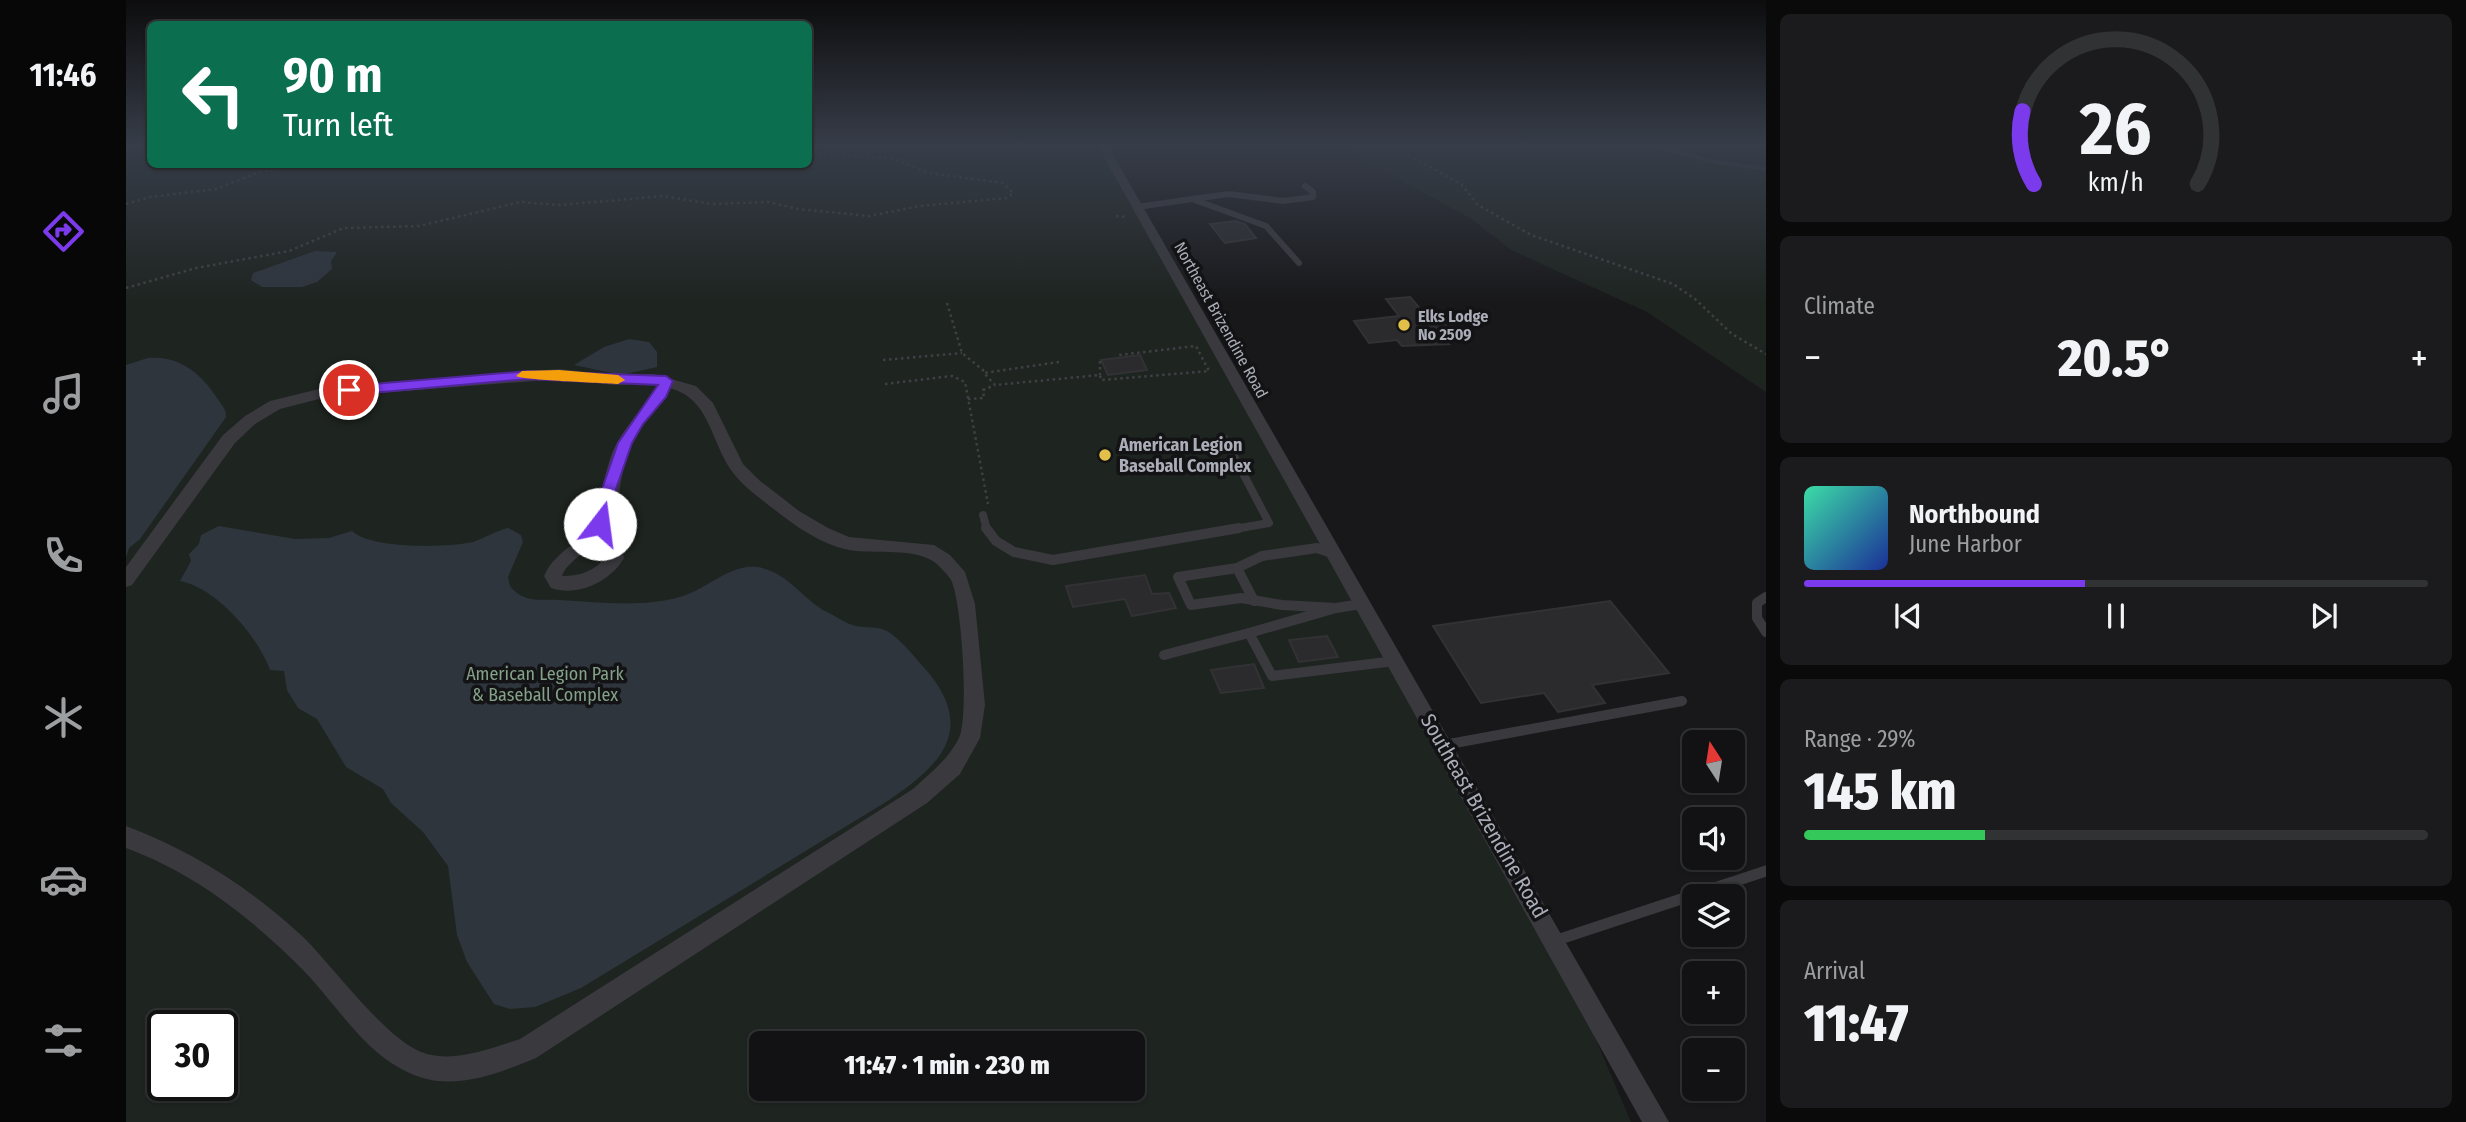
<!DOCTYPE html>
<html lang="en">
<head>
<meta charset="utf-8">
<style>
  body { margin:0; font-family:"Fira Sans Condensed",sans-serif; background:#1b1b1d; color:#f1f3f6; height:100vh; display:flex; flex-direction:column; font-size:26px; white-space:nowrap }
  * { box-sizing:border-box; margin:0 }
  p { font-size:23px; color:#9c9ea0 }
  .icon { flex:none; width:38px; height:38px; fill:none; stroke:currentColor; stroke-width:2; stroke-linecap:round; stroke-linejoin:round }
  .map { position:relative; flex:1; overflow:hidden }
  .sheet { display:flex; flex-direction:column; gap:14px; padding:14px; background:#0a0a0b; width:700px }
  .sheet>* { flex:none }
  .guide { position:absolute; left:21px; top:21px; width:665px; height:147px; border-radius:10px; box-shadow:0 2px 5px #0004,0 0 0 2px #313234; background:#0b6e4f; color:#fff; overflow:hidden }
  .needle { width:46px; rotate:348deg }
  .controls { position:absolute; left:1556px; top:730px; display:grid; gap:14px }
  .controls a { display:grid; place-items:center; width:63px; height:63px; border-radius:10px; background:#121214; box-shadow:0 2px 5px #0004,0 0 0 2px #313234; font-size:35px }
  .speed { position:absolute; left:21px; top:1010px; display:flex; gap:14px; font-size:35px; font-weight:700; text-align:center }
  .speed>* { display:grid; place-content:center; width:91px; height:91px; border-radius:50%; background:#121214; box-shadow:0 2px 5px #0004,0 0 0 2px #313234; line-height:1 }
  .speed .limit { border:4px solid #111; border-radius:10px; background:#fff; color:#111 }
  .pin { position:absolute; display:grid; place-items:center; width:60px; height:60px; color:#fff; margin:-30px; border:4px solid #fff; border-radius:50%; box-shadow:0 2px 7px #0007 }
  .me { position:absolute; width:77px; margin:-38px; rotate:15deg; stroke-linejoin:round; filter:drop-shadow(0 0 5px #0008) }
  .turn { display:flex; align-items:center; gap:24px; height:147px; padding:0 21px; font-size:32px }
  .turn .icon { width:91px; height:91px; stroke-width:2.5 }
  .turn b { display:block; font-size:49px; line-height:60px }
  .big { font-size:52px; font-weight:800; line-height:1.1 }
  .sheet .widget { flex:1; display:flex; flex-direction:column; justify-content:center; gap:10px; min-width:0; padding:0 24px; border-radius:10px; background:#1b1b1d }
  .sheet .dial { align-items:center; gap:0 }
  .dial svg { height:182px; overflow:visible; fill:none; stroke:#313234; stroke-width:7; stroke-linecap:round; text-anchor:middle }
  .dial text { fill:#f1f3f6; stroke:none }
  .song { display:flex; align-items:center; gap:21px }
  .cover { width:84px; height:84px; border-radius:10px; background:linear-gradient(135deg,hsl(160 70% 55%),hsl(230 70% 35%)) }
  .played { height:7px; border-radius:4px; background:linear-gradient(90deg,#7c3aed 45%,#313234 45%) }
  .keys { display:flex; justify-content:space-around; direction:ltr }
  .heat { display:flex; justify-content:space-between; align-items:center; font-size:38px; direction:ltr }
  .charge { height:10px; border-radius:5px; background:linear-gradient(90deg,#34c759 29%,#313234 0) }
  .trip { position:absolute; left:623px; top:1031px; width:396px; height:70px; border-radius:10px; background:#121214; box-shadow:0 2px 5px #0004,0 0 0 2px #313234; font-weight:800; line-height:70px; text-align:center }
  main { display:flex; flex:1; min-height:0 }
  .tabs { display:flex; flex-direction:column; width:126px; justify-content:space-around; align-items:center; background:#070708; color:#9c9ea0 }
  .tabs .icon { width:49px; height:49px }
  .tabs .on { color:#7c3aed }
  .tabs b { font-size:32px; color:#f1f3f6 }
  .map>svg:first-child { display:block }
  .green { fill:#1e2420; fill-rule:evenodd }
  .water { fill:#2f353d }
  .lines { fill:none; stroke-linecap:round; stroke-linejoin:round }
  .stream { stroke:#2f353d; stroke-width:3.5 }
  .building { fill:#2b2b2e; stroke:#323235; stroke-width:2 }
  .path { stroke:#3f4045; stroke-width:2.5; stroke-dasharray:2.5 3.5; stroke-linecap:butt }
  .service-far3 { stroke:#39393e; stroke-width:6 }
  .service-far2 { stroke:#39393e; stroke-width:8 }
  .service-far1 { stroke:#39393e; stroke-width:10 }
  .service { stroke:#39393e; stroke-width:11 }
  .minor { fill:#39393e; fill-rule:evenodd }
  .route { fill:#7c3aed; stroke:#51269a; stroke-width:2 }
  .slow { fill:#f59e0b }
  .poi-dot { fill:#e2bf48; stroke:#131315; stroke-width:2.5 }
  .labels { text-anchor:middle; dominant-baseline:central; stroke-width:7; stroke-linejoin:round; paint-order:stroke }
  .far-poi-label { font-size:16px; font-weight:bold; fill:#abaeb8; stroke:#131315; text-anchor:start }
  .far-street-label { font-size:16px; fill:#abaeb8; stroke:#131315 }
  .poi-label { font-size:18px; font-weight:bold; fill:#abaeb8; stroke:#131315; text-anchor:start }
  .park-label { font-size:18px; fill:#84a189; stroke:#131315 }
  .near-street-label { font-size:21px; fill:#abaeb8; stroke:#131315 }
</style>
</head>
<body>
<main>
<nav class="tabs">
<b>11:46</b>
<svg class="icon on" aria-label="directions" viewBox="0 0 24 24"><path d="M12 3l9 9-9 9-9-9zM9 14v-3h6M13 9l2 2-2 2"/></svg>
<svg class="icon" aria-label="music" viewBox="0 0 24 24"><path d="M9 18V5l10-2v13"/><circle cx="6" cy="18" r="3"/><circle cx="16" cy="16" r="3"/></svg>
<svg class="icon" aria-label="phone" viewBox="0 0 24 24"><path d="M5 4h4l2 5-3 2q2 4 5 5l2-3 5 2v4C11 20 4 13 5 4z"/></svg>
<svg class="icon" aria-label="climate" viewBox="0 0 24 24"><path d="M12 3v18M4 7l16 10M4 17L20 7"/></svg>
<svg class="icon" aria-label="car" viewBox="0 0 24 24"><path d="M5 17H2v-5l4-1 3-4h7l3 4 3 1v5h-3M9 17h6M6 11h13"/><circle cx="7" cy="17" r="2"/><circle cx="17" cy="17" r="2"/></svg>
<svg class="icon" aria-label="filters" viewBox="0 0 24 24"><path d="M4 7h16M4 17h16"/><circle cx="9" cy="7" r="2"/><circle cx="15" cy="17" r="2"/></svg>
</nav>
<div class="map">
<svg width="1640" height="1122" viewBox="0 0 1640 1122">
  <rect width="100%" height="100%" fill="#18181a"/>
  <g class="green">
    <path d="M0 146H24V164H682L683 146H975L1428 941 1505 1122H0ZM37 1026H96V1085H37ZM635 1043H1006V1088H635Z"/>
    <path d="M1220 146H1640V392L1521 312 1385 250 1344 218 1239 161Z"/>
  </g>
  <g class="water">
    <path d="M189 251 211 252 205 261 206 269 191 282 176 287H136L125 280 127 273Z"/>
    <path d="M503 339 523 342 531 352V367L495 375 448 365 478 347Z"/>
    <path d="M22 358C53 355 75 373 91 398 95 405 100 407 100 417L14 539 3 548 0 558V365Z"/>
    <path d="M93 526 169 539 203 538 226 531C244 549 322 548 347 542 359 538 369 531 382 528L395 535 397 542 382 577 384 586C388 591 394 596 401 598 411 601 422 599 433 600 472 602 515 608 554 597 580 590 603 564 631 567 661 571 676 599 701 612 710 616 720 624 730 626 740 628 751 626 761 631 776 640 790 659 802 672 851 732 812 767 760 802L455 988 409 1007 384 1009 368 1004 341 962 331 935 322 866 297 832 265 803 257 789 220 767 191 719 172 708 161 690 158 671 144 670C132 637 91 588 54 581L65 561 63 554 73 544 75 535Z"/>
  </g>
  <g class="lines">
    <path class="stream" d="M1529 146 1584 161 1640 169"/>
  </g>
  <g class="building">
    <path d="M1109 221 1119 224 1130 238 1099 243 1084 224Z"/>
    <path d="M1284 297 1301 317 1318 315 1330 329 1312 331 1323 344 1276 346 1271 340 1243 343 1228 321 1273 316 1260 299Z"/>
    <path d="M1014 355 1021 370 982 375 975 360Z"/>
    <path d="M1019 575 1026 594 1043 593 1050 608 1006 616 999 599 947 607 940 586Z"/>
    <path d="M1484 601 1543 673 1466 685 1479 703 1432 712 1418 693 1355 703 1307 626Z"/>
    <path d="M1201 636 1212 657 1173 662 1163 640Z"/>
    <path d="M1128 664 1138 688 1095 693 1085 670Z"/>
  </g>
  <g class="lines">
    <g class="path">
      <path d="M1267 146 1336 185 1352 205 1405 235 1547 284 1569 299 1606 334 1640 354"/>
      <path d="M0 204 24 197 90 189 133 172 185 164"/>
      <path d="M990 216 1002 217"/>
      <path d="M0 288 70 268 163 251 218 228 293 226 395 202 434 205 537 196 585 204 643 202 672 209 743 216 794 206 881 198 887 193 877 183 803 173 766 158 682 153"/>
      <path d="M821 303 836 353 858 371"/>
      <path d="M757 360 836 353"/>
      <path d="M974 361V375"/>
      <path d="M933 362 858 373 869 385 974 375 975 380 1083 371 1070 346 993 355"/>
      <path d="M759 384 826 376 839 382 862 504"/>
      <path d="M842 399 858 398 857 390 869 385"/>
    </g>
    <g class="service-far3">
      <path d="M1011 207 1066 199"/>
      <path d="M1173 263 1140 226 1066 199 1103 194 1157 201 1187 197V192L1179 186"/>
    </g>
    <g class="service-far2">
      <path d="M1099 439 1143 523 1103 530"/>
      <path d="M857 515 861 530"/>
    </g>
    <g class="service-far1">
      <path d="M860 528 870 541 888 552 927 560 1113 528"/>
      <path d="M1206 553 1191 548 1136 556 1111 568 1052 577 1065 605 1115 598 1156 605 1210 608 1123 633 1146 676 1269 661"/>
      <path d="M1111 568 1128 601"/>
      <path d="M1640 597 1631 603V618L1640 632"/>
      <path d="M1210 608 1235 604"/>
      <path d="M1038 655 1123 633"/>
      <path d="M1318 745 1556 701"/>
    </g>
    <path class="service" d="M1428 941 1640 871"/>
    <g class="minor">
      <path d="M972 146H982L1543 1122H1516Z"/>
      <path d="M433 369 488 375 527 374 570 386 587 403 617 464 633 480 673 511 702 528 723 537 808 545 824 555 839 572 849 604 859 705 854 738 834 774 801 803 410 1058C378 1071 336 1088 301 1079 244 1065 214 1007 175 968 124 917 68 873 0 848V826C66 851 123 887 175 935 206 964 262 1044 301 1054 332 1062 366 1048 394 1039L787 789C804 773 822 760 833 738 843 717 836 602 825 580 822 575 815 568 811 564 789 546 749 555 723 550 688 543 658 517 631 496 622 489 612 480 605 470 584 440 584 399 544 388 534 406 519 419 510 437 489 475 490 517 498 558 484 582 452 597 425 588L418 576C430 548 463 540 475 512 477 506 476 497 477 490 478 478 482 465 486 453 497 427 518 409 531 385L527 384 488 385 433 379 201 397 154 409 129 424 109 443 6 585 0 587V567L97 435 119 416 144 401 201 387ZM477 534 480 557C468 571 455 576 436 576 441 561 466 549 477 534Z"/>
    </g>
  </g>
  <linearGradient id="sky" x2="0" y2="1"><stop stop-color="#0d0d0e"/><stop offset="0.48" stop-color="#373d49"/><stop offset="1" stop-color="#373d49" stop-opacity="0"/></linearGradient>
  <rect width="1640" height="303" fill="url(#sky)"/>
  <path class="route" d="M402 371 540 376 547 381 540 397 517 424 506 443 490 489 489 514 480 528 474 530 466 524 474 513 476 489 492 443 532 385 402 379 223 395 216 390 223 386Z"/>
  <path class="slow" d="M433 370 492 375 499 380 492 384C477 383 395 380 390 376L396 371Z"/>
  <g class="poi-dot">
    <circle cx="1278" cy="325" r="7"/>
    <circle cx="979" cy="455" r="7"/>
  </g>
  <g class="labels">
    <g class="far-poi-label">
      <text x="1292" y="316">Elks Lodge<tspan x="1292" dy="18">No 2509</tspan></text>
    </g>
    <g class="far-street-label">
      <text transform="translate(1095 320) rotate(61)">Northeast Brizendine Road</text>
    </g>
    <g class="poi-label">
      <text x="993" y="445">American Legion<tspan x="993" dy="21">Baseball Complex</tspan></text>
    </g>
    <g class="park-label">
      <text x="419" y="674">American Legion Park<tspan x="419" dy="21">&amp; Baseball Complex</tspan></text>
    </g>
    <g class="near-street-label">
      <text transform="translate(1358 816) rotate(60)">Southeast Brizendine Road</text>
    </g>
  </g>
</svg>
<div class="controls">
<a><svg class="needle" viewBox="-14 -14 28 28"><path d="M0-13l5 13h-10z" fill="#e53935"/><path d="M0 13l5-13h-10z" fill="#9c9ea0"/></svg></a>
<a><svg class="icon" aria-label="sound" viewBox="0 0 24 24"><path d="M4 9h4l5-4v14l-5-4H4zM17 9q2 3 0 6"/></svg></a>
<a><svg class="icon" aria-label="layers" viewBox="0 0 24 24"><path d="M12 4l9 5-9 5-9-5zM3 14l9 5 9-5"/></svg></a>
<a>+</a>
<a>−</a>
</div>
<div class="speed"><div class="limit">30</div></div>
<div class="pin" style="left:223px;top:390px;background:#d93025"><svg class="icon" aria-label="arrive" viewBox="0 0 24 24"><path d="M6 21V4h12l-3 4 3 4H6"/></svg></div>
<svg class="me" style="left:474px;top:524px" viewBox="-20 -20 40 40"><circle r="19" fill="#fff"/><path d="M0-13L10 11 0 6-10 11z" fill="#7c3aed"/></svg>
<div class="trip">11:47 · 1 min · 230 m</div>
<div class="guide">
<div class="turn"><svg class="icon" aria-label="left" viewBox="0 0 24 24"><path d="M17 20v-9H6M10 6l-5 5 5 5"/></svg><div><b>90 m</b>Turn left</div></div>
</div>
</div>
<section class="sheet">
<div class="widget dial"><svg viewBox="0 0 100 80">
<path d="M14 69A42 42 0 1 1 86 69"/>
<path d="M14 69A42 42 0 0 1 9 37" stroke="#7c3aed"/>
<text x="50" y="56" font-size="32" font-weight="700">26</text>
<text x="50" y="72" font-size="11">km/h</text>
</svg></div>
<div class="widget"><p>Climate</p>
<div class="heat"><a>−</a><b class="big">20.5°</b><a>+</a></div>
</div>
<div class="widget">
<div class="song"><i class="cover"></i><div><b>Northbound</b><p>June Harbor</p></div></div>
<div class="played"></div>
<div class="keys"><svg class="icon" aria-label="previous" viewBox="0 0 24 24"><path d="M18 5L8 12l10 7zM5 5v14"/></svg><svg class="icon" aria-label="pause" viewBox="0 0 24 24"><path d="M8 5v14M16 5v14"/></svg><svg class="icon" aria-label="next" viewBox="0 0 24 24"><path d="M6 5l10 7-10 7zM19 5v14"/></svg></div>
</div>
<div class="widget"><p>Range · 29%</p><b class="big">145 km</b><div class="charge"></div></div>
<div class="widget"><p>Arrival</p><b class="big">11:47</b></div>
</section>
</main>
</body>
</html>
